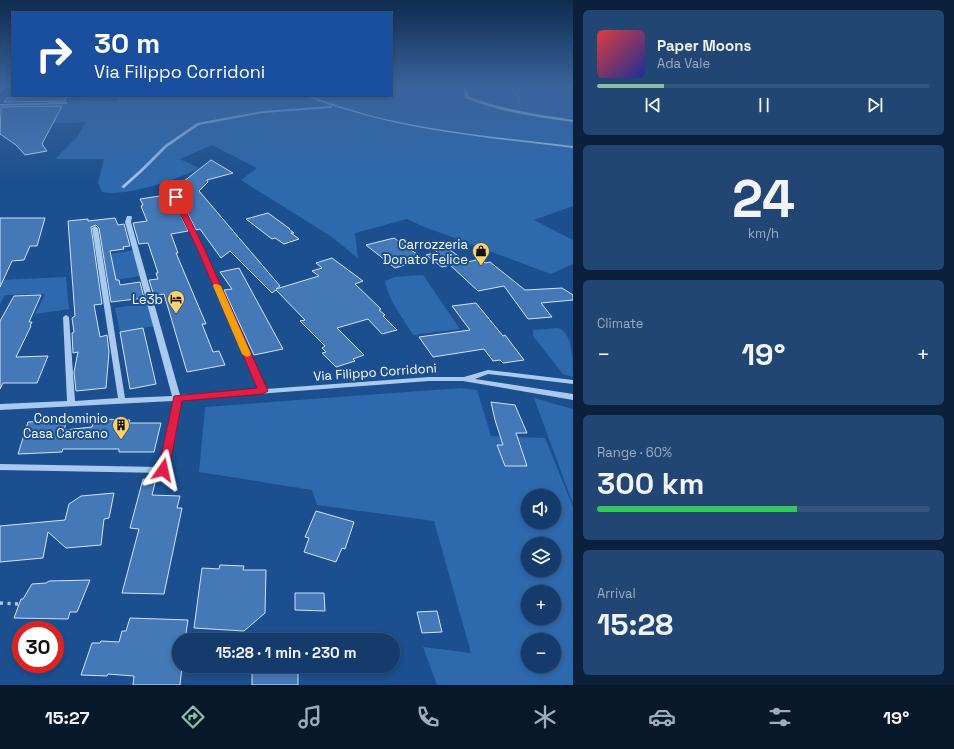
<!DOCTYPE html>
<html lang="en">
<head>
<meta charset="utf-8">
<style>
  body { margin:0; font-family:"Space Grotesk",sans-serif; background:#214673; color:#f1f3f6; height:100vh; display:flex; flex-direction:column; font-size:15px; white-space:nowrap }
  * { box-sizing:border-box; margin:0 }
  p { font-size:13px; color:#9dadc1 }
  .icon { flex:none; width:22px; height:22px; fill:none; stroke:currentColor; stroke-width:2; stroke-linecap:round; stroke-linejoin:round }
  .map { position:relative; flex:1; overflow:hidden }
  .details { display:flex; flex-direction:column; gap:10px; padding:10px; background:#0b203b; width:381px }
  .details>* { flex:none }
  .top-card { position:absolute; left:12px; top:12px; width:380px; height:84px; border-radius:0px; box-shadow:0 2px 6px #0003,0 0 0 1px #33557e; background:#1a4fa0; color:#fff; overflow:hidden }
  .controls { position:absolute; left:521px; top:489px; display:grid; gap:8px }
  .controls a { display:grid; place-items:center; width:40px; height:40px; border-radius:50%; background:#143b6b; box-shadow:0 2px 6px #0003,0 0 0 1px #33557e; font-size:20px }
  .speed { position:absolute; left:12px; top:621px; display:flex; gap:8px; font-size:20px; font-weight:700; text-align:center }
  .speed>* { display:grid; place-content:center; width:52px; height:52px; border-radius:50%; background:#143b6b; box-shadow:0 2px 6px #0003,0 0 0 1px #33557e; line-height:1 }
  .speed .limit { border:6px solid #d22; background:#fff; color:#111 }
  .pin { position:absolute; display:grid; place-items:center; width:34px; height:34px; color:#fff; margin:-17px; border-radius:8px; box-shadow:0 2px 6px #0006 }
  .me { position:absolute; width:44px; margin:-22px; rotate:11deg; stroke-linejoin:round; filter:drop-shadow(0 0 3px #0008) }
  .turn { display:flex; align-items:center; gap:14px; height:84px; padding:0 16px; font-size:18px }
  .turn .icon { width:52px; height:52px; stroke-width:2.5 }
  .turn b { display:block; font-size:28px; line-height:34px }
  .big { font-size:30px; font-weight:800; line-height:1.1 }
  .details .widget { flex:1; display:flex; flex-direction:column; justify-content:center; gap:6px; min-width:0; padding:0 14px; border-radius:6px; background:#214673 }
  .details .dial { align-items:center; gap:0 }
  .dial b { font-size:52px; line-height:1 }
  .song { display:flex; align-items:center; gap:12px }
  .cover { width:48px; height:48px; border-radius:6px; background:linear-gradient(135deg,hsl(0 70% 55%),hsl(230 70% 35%)) }
  .played { height:4px; border-radius:2px; background:linear-gradient(90deg,#8abfa5 20%,#33557e 20%) }
  .keys { display:flex; justify-content:space-around; direction:ltr }
  .heat { display:flex; justify-content:space-between; align-items:center; font-size:22px; direction:ltr }
  .charge { height:6px; border-radius:3px; background:linear-gradient(90deg,#34c759 60%,#33557e 0) }
  .trip { position:absolute; left:172px; top:633px; width:228px; height:40px; border-radius:20px; background:#143b6b; box-shadow:0 2px 6px #0003,0 0 0 1px #33557e; font-weight:800; line-height:40px; text-align:center }
  .menu { display:flex; height:64px; justify-content:space-around; align-items:center; background:#08182b; color:#9dadc1 }
  .menu .icon { width:28px; height:28px }
  .menu .active { color:#8abfa5 }
  .menu b { font-size:18px; color:#f1f3f6 }
  main { display:flex; flex:1; min-height:0 }
  .map>svg:first-child { display:block }
  .green { fill:#2e69ad; fill-rule:evenodd }
  .lines { fill:none; stroke-linecap:round; stroke-linejoin:round }
  .stream { fill:#9cc4f0; fill-rule:evenodd }
  .building { fill:#4478b7; stroke:#cfe3fa }
  .path-far1 { stroke:#a9c9ee; stroke-width:1.5; stroke-dasharray:1 1.5; stroke-linecap:butt }
  .path { stroke:#a9c9ee; stroke-width:3.5; stroke-dasharray:3 4.5; stroke-linecap:butt }
  .minor { fill:#a9c9ee; fill-rule:evenodd }
  .route { fill:#e11d48; stroke:#92132f }
  .slow { fill:#f59e0b }
  .labels { text-anchor:middle; dominant-baseline:central; stroke-width:4; stroke-linejoin:round; paint-order:stroke }
  .poi-label { font-size:13px; fill:#fff; stroke:#1b4f8f; text-anchor:end }
  .street-label { font-size:13px; fill:#fff; stroke:#1b4f8f }
</style>
</head>
<body>
<main>
<div class="map">
<svg width="573" height="685" viewBox="0 0 573 685">
  <rect width="100%" height="100%" fill="#1b4f8f"/>
  <g class="green">
    <path d="M391 86H573V115L553 113 573 116V206L534 220 573 240V264L551 274 422 226 407 219 355 233 358 258 329 235 241 180 257 168 212 145 180 159 199 168C178 180 125 197 102 192L98 183 104 159H55L77 137 86 122 30 124 43 105 84 102H116L121 95H391Z"/>
    <path d="M134 250 140 276 109 281 106 260 112 259 111 254Z"/>
    <path d="M423 275 460 329 413 335C404 319 388 300 385 281L395 277Z"/>
    <path d="M66 277 69 309 35 314 45 294 5 295 0 304V280Z"/>
    <path d="M147 303 154 326 120 332 115 308Z"/>
    <path d="M558 328C573 332 573 362 573 377L563 374 533 336V330Z"/>
    <path d="M461 388 477 390 491 436 545 438 573 507V685H437L423 647 471 653 434 521 317 505 312 490 199 472 205 407ZM528 496H554V522H528ZM528 544H554V570H528ZM528 592H554V618H528ZM528 640H554V666H528Z"/>
    <path d="M534 398 573 409V504Z"/>
  </g>
  <g class="lines">
    <g class="stream">
      <path d="M305 95H308C328 102 348 109 369 115 435 132 505 138 573 146V148C501 139 427 133 357 113 340 108 320 103 305 95Z"/>
      <path d="M331 106H332V108L263 113 199 125 167 147 143 171 124 188 121 187 141 169 165 145 197 123 263 111Z"/>
    </g>
  </g>
  <g class="building">
    <path d="M67 96 65 101 4 102 7 98Z"/>
    <path d="M62 106 42 144 47 151 25 155 16 145 0 134 1 107Z"/>
    <path d="M211 160 233 173 207 180 208 182 199 191 280 286 276 289 319 276 312 271 322 268 316 263 332 258 363 281 355 284 381 309 379 310 385 315 383 316 397 330 382 334 368 319 337 328 364 355 353 359 355 361 336 367 322 353 326 352 322 348 325 346 300 321 305 320 276 290 272 293 230 251 221 258 200 229 196 230 179 196 174 195 173 198 188 231 171 234 178 253H176L206 324H202L213 352 219 351 225 365 187 372 164 294 154 296 149 280 158 279 156 273H158L148 243 139 244 133 223 147 221 141 206 143 205 140 199 166 195Z"/>
    <path d="M268 213 290 229H289L294 233H291L299 239 284 244 275 238 272 239 246 219Z"/>
    <path d="M0 218H45L37 246H30L24 260 12 261 0 287Z"/>
    <path d="M115 218 118 225 124 224 130 246 123 247 124 249 110 251 116 280H119L120 285 140 282 144 298 111 302 99 228 96 225 91 227 102 304 94 305 100 337 107 335 109 352 106 388 76 391 74 372 78 352 73 353 72 333 74 332 72 318 75 316 68 221 88 219V221Z"/>
    <path d="M394 238 424 259 395 268 366 245Z"/>
    <path d="M437 241 467 262 481 259 485 263 490 262 525 290 562 288 573 295V300L541 303 552 317 528 319 504 286 478 291 450 265 442 267 426 255 437 252 432 247Z"/>
    <path d="M239 268 283 349 254 355 224 290 232 289 220 272Z"/>
    <path d="M41 295 29 322H32L30 326H31L16 357 48 356 37 383H3L0 389V321L14 296Z"/>
    <path d="M476 303 503 336 505 335 524 360 503 363 500 360 493 361 484 349 433 357 419 337 470 330 452 306Z"/>
    <path d="M143 328 156 384 130 389 120 332Z"/>
    <path d="M491 402 515 405 527 433H516L527 466H505L497 445H503L495 420Z"/>
    <path d="M100 419 130 420 129 423H161L154 452H119V449H63L62 452 18 454 28 422 67 420 64 430 92 427 94 421H99Z"/>
    <path d="M143 479H156L152 495 180 496 177 508H182L164 594 122 593 139 529 130 528Z"/>
    <path d="M114 493 109 518 104 519 101 545 66 548 48 532 43 558 0 562V526L65 520 69 504 81 496Z"/>
    <path d="M316 511 354 522 345 549 342 548 336 562 304 552 309 538 305 537Z"/>
    <path d="M220 565 244 566 243 570H266L265 613 244 631 194 628 202 568 219 569Z"/>
    <path d="M90 580 77 612H70L68 619 14 618 21 599H23L32 584 46 583 49 581Z"/>
    <path d="M295 593H324L325 611 295 610Z"/>
    <path d="M437 611 442 632 422 633 417 612Z"/>
    <path d="M130 618 188 620 185 640H179V666H182L180 685H133L134 676 108 674 107 676 81 675 92 643H100L101 641 119 642 122 631H126Z"/>
    <rect x="252" y="666" width="46" height="19"/>
  </g>
  <g class="lines">
    <path class="path-far1" d="M512 86 520 102"/>
    <path class="path" d="M0 603 20 604"/>
    <g class="minor">
      <path d="M3 86H7L0 93V90Z"/>
      <path d="M459 86H464L467 88 468 96C502 110 537 114 573 120V122C536 117 500 112 465 98L464 89Z"/>
      <path d="M67 102 68 103 66 104 0 106V104Z"/>
      <path d="M174 196 178 197 203 248 266 389 429 377H464L488 370 573 380V384L488 374 475 379 573 394V400L463 381H429L180 400 166 472 163 473 0 470V464L159 467 173 401 0 410V404L67 401 63 317 66 315 69 317 75 401 118 398 92 228 95 226 98 228 125 398 172 396 125 222 127 216H131L132 217 131 222 180 395 258 389 197 248 174 197Z"/>
    </g>
  </g>
  <linearGradient id="sky" x2="0" y2="1"><stop stop-color="#0f2b4f"/><stop offset="0.47" stop-color="#39639b"/><stop offset="1" stop-color="#39639b" stop-opacity="0"/></linearGradient>
  <rect width="573" height="182" fill="url(#sky)"/>
  <path class="route" d="M173 195 179 197 204 248 268 391 263 394 182 401 169 470 167 473 163 474 159 473 158 470 174 396 257 388 197 248 172 197Z"/>
  <path class="slow" d="M214 284H217L221 286 251 354 250 356 247 357 242 354 213 286Z"/>
  <defs>
    <symbol id="shop-pin" viewBox="-11 -11 22 30"><path d="M0 17L-7.5 6A9.5 9.5 0 1 1 7.5 6Z" fill="#ffd166" stroke="#1b4f8f"/><path d="M-5-2.5h2.3a2.7 3.5 0 0 1 5.4 0H5L5.5 6h-11ZM-1.5-2.5h3a1.5 2.3 0 0 0-3 0Z" fill="#111"/></symbol>
    <symbol id="hotel-pin" viewBox="-11 -11 22 30"><path d="M0 17L-7.5 6A9.5 9.5 0 1 1 7.5 6Z" fill="#ffd166" stroke="#1b4f8f"/><path d="M-6-4.5h1.5V1H6V5H4.5V3h-9V5H-6ZM-4 0a1.8 1.8 0 1 1 3.6 0ZM.5 0V-2.5h3Q6-2.5 6 0Z" fill="#111"/></symbol>
    <symbol id="building-pin" viewBox="-11 -11 22 30"><path d="M0 17L-7.5 6A9.5 9.5 0 1 1 7.5 6Z" fill="#ffd166" stroke="#1b4f8f"/><path d="M-4-6H4V6H1V3H-1V6H-4ZM-2.5-4.3h1.7v1.8h-1.7ZM.8-4.3h1.7v1.8H.8ZM-2.5-1h1.7V.8h-1.7ZM.8-1h1.7V.8H.8Z" fill="#111"/></symbol>
  </defs>
  <g fill-rule="evenodd">
    <use href="#shop-pin" x="471" y="241" width="20" height="27"/>
    <use href="#hotel-pin" x="166" y="289" width="20" height="27"/>
    <use href="#building-pin" x="111" y="415" width="20" height="27"/>
  </g>
  <g class="labels">
    <g class="poi-label">
      <text x="468" y="244">Carrozzeria<tspan x="468" dy="15">Donato Felice</tspan></text>
      <text x="163" y="299">Le3b</text>
      <text x="108" y="418">Condominio<tspan x="108" dy="15">Casa Carcano</tspan></text>
    </g>
    <g class="street-label">
      <text transform="translate(375 372) rotate(-4)">Via Filippo Corridoni</text>
    </g>
  </g>
</svg>
<div class="controls">
<a><svg class="icon" aria-label="sound" viewBox="0 0 24 24"><path d="M4 9h4l5-4v14l-5-4H4zM17 9q2 3 0 6"/></svg></a>
<a><svg class="icon" aria-label="layers" viewBox="0 0 24 24"><path d="M12 4l9 5-9 5-9-5zM3 14l9 5 9-5"/></svg></a>
<a>+</a>
<a>−</a>
</div>
<div class="speed"><div class="limit">30</div></div>
<div class="pin" style="left:176px;top:197px;background:#d93025"><svg class="icon" aria-label="arrive" viewBox="0 0 24 24"><path d="M6 21V4h12l-3 4 3 4H6"/></svg></div>
<svg class="me" style="left:163px;top:470px" viewBox="-20 -20 40 40"><path d="M0-17L14 15 0 8-14 15z" fill="#e11d48" stroke="#fff" stroke-width="4"/></svg>
<div class="trip">15:28 · 1 min · 230 m</div>
<div class="top-card">
<div class="turn"><svg class="icon" aria-label="right" viewBox="0 0 24 24"><path d="M7 20v-9h11M14 6l5 5-5 5"/></svg><div><b>30 m</b>Via Filippo Corridoni</div></div>
</div>
</div>
<section class="details">
<div class="widget">
<div class="song"><i class="cover"></i><div><b>Paper Moons</b><p>Ada Vale</p></div></div>
<div class="played"></div>
<div class="keys"><svg class="icon" aria-label="previous" viewBox="0 0 24 24"><path d="M18 5L8 12l10 7zM5 5v14"/></svg><svg class="icon" aria-label="pause" viewBox="0 0 24 24"><path d="M8 5v14M16 5v14"/></svg><svg class="icon" aria-label="next" viewBox="0 0 24 24"><path d="M6 5l10 7-10 7zM19 5v14"/></svg></div>
</div>
<div class="widget dial"><b>24</b><p>km/h</p></div>
<div class="widget"><p>Climate</p>
<div class="heat"><a>−</a><b class="big">19°</b><a>+</a></div>
</div>
<div class="widget"><p>Range · 60%</p><b class="big">300 km</b><div class="charge"></div></div>
<div class="widget"><p>Arrival</p><b class="big">15:28</b></div>
</section>
</main>
<nav class="menu">
<b>15:27</b>
<svg class="icon active" aria-label="directions" viewBox="0 0 24 24"><path d="M12 3l9 9-9 9-9-9zM9 14v-3h6M13 9l2 2-2 2"/></svg>
<svg class="icon" aria-label="music" viewBox="0 0 24 24"><path d="M9 18V5l10-2v13"/><circle cx="6" cy="18" r="3"/><circle cx="16" cy="16" r="3"/></svg>
<svg class="icon" aria-label="phone" viewBox="0 0 24 24"><path d="M5 4h4l2 5-3 2q2 4 5 5l2-3 5 2v4C11 20 4 13 5 4z"/></svg>
<svg class="icon" aria-label="climate" viewBox="0 0 24 24"><path d="M12 3v18M4 7l16 10M4 17L20 7"/></svg>
<svg class="icon" aria-label="car" viewBox="0 0 24 24"><path d="M5 17H2v-5l4-1 3-4h7l3 4 3 1v5h-3M9 17h6M6 11h13"/><circle cx="7" cy="17" r="2"/><circle cx="17" cy="17" r="2"/></svg>
<svg class="icon" aria-label="filters" viewBox="0 0 24 24"><path d="M4 7h16M4 17h16"/><circle cx="9" cy="7" r="2"/><circle cx="15" cy="17" r="2"/></svg>
<b>19°</b>
</nav>
</body>
</html>
